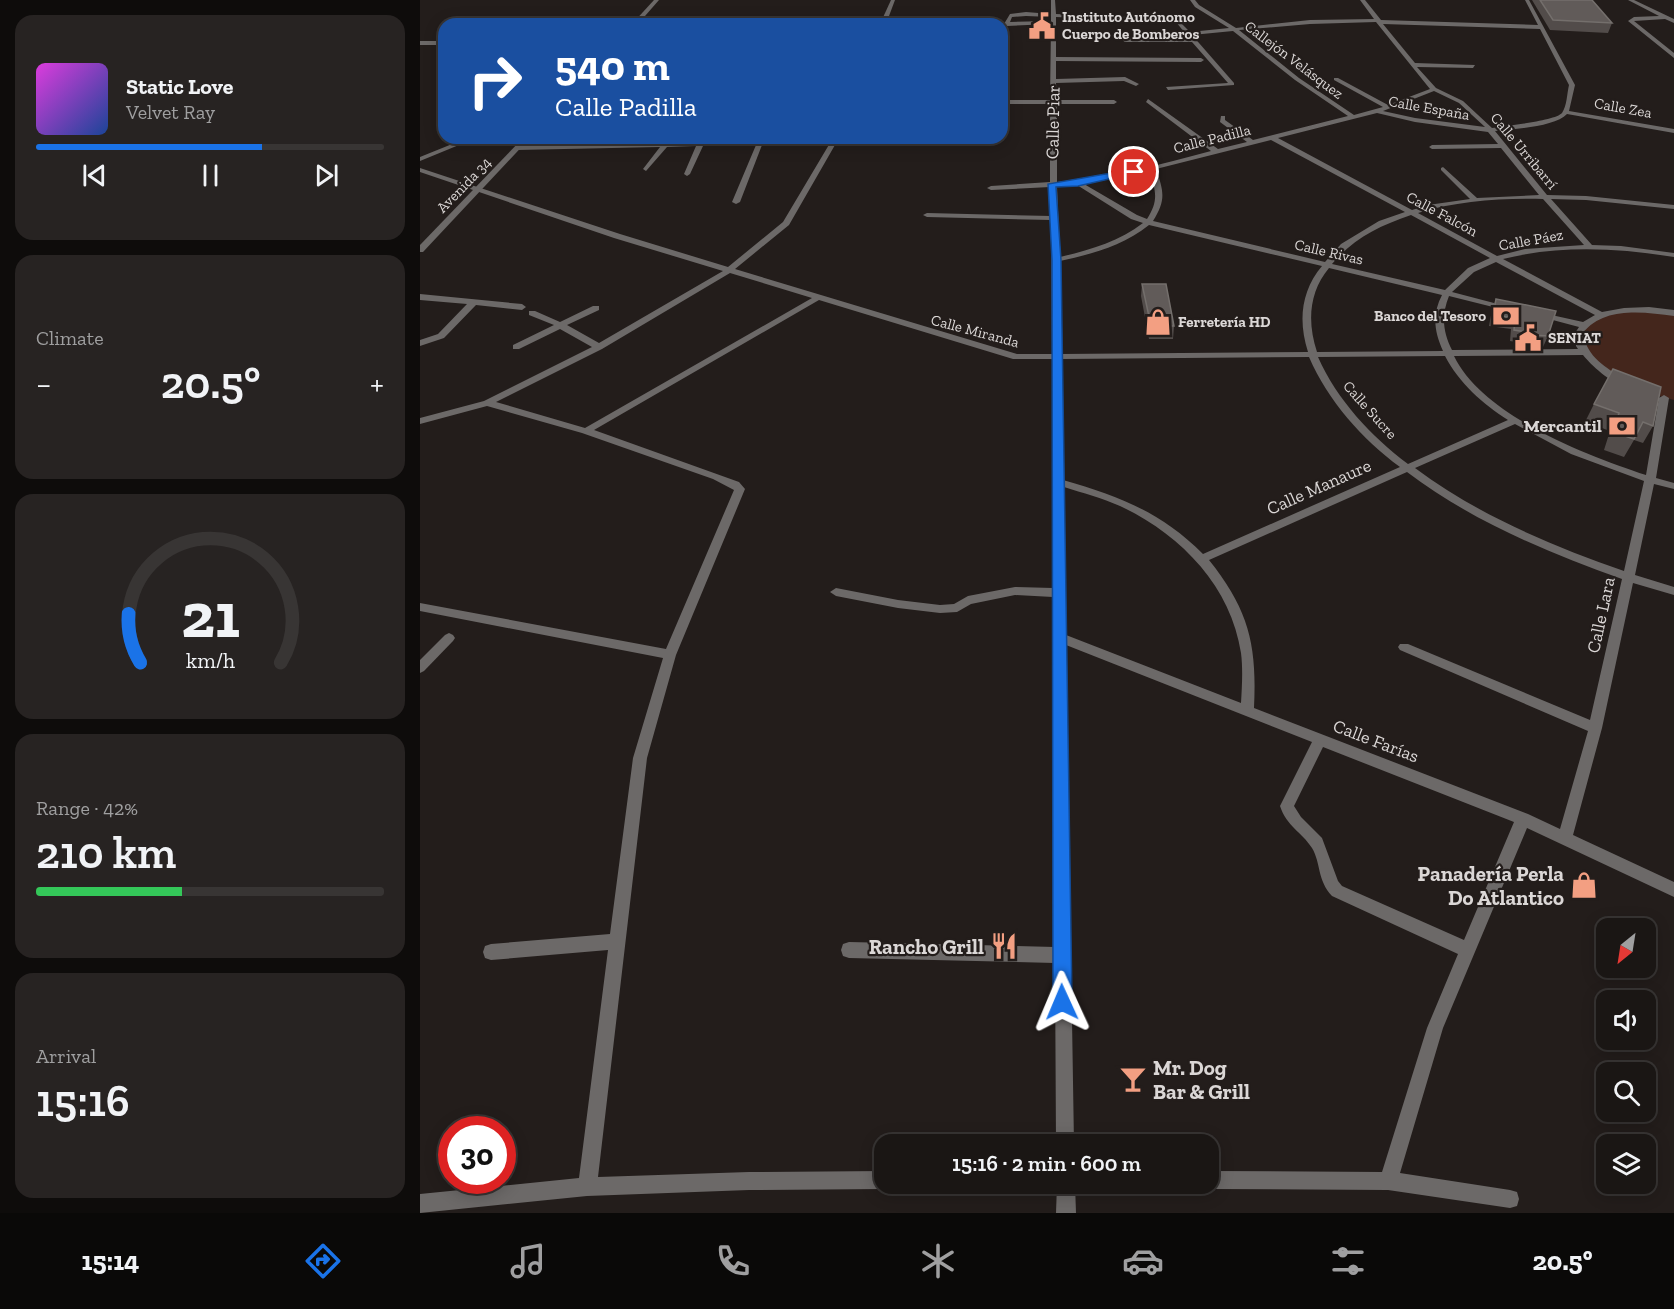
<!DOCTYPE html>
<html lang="en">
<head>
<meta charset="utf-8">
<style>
  body { margin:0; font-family:"Zilla Slab",serif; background:#272322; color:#f1f3f6; height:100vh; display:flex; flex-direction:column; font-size:22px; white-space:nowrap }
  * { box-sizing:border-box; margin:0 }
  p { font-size:20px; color:#9f9fa0 }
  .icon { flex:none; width:33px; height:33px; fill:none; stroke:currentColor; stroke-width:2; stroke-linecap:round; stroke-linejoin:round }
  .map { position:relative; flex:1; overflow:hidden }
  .panel { display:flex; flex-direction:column; gap:15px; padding:15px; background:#0e0c0b; width:420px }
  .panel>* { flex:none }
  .banner { position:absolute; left:18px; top:18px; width:570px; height:126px; border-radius:18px; box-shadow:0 3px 15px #0003,0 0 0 2px #383534; background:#1a4fa0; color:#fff; overflow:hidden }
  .needle { width:39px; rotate:210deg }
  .controls { position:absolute; left:1176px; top:918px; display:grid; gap:12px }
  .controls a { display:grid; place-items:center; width:60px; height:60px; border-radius:12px; background:#1a1614; box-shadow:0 3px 15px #0003,0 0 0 2px #383534; font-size:30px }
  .speed { position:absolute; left:18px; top:1116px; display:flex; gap:12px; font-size:30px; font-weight:700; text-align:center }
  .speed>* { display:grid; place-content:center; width:78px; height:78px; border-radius:50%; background:#1a1614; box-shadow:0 3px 15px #0003,0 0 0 2px #383534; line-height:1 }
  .speed .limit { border:9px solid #d22; background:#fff; color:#111 }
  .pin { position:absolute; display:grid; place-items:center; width:51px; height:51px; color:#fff; margin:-26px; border:3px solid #fff; border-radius:50%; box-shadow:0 2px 6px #0007 }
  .me { position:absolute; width:66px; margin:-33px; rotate:359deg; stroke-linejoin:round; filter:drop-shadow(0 0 4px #0008) }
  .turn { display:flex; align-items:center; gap:21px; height:126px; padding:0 18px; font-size:27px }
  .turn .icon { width:78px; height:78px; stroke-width:2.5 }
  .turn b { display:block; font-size:42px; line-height:51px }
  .big { font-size:45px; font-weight:600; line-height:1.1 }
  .panel .tile { flex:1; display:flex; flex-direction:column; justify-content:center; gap:9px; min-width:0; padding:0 21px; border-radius:18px; background:#272322 }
  .panel .dial { align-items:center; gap:0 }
  .dial svg { height:156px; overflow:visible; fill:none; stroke:#383534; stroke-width:7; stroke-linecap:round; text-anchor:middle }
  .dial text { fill:#f1f3f6; stroke:none }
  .song { display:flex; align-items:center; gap:18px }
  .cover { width:72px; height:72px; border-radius:9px; background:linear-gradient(135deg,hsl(300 70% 55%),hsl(220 70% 35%)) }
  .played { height:6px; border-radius:3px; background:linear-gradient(90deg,#1a73e8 65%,#383534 65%) }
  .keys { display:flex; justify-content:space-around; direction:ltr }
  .heat { display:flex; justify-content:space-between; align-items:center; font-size:33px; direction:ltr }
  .charge { height:9px; border-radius:4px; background:linear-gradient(90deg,#34c759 42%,#383534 0) }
  .trip { position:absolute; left:454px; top:1134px; width:345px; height:60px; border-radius:18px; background:#1a1614; box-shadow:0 3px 15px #0003,0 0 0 2px #383534; font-weight:600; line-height:60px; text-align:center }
  .dock { display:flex; height:96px; justify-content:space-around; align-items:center; background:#0a0908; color:#9f9fa0 }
  .dock .icon { width:42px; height:42px }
  .dock .active { color:#1a73e8 }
  .dock b { font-size:27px; color:#f1f3f6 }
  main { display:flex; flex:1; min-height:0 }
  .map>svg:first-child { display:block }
  .green { fill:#44261c }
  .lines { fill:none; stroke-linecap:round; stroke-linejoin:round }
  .minor { fill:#6c6968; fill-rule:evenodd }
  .tertiary { fill:#6c6968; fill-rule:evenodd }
  .wall { fill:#524c4a }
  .building { fill:#615b59; stroke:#746f6c; stroke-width:1.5 }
  .route { fill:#1a73e8; stroke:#114b97; stroke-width:1.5 }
  .labels { text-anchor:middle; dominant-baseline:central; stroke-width:4.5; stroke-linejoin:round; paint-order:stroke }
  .far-poi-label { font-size:15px; font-weight:bold; fill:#dbd7d6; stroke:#231d1b; text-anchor:start }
  .far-street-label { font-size:15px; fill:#dbd7d6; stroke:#231d1b }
  .street-label { font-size:18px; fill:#dbd7d6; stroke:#231d1b }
  .poi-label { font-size:18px; font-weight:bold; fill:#dbd7d6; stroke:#231d1b; text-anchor:end }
  .near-poi-label { font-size:21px; font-weight:bold; fill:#dbd7d6; stroke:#231d1b; text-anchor:end }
</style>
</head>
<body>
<main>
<section class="panel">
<div class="tile">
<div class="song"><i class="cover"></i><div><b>Static Love</b><p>Velvet Ray</p></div></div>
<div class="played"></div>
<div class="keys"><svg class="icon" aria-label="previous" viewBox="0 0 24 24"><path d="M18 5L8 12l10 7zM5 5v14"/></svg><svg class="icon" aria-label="pause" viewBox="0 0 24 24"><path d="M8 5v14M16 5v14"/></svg><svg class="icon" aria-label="next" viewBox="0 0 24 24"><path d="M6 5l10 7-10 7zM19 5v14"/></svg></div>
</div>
<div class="tile"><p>Climate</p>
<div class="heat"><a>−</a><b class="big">20.5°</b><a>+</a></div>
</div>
<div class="tile dial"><svg viewBox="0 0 100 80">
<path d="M14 69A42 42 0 1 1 86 69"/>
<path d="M14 69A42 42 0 0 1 8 44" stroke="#1a73e8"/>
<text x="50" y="56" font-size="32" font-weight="700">21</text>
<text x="50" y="72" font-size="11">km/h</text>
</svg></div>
<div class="tile"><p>Range · 42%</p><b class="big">210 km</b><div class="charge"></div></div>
<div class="tile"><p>Arrival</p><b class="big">15:16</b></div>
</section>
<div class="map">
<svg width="1254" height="1213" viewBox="0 0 1254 1213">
  <rect width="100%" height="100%" fill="#231d1b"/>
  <path class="green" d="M1189 311 1254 313V400L1222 391 1173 362 1160 331Z"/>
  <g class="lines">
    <g class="minor">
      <path d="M471 0H475L466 24H460Z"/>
      <path d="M631 0H635L636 14 757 19 770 32 809 28 775 7 770 0H775L779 5 816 28 890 20 954 19 940 0H945L961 20 1118 25 1105 0H1109L1155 85 1149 111 1254 129V133L1147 114C1135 127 1093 129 1075 131L1127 195 1166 196 1254 205V209L1166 200 1131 199 1172 245 1201 246 1254 253V257C1197 248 1140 245 1083 259L1182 312 1204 308 1229 307 1254 310V316C1224 312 1184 306 1163 333 1167 358 1186 367 1205 380V384C1192 385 1171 365 1163 355L1034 356C1063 416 1166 455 1226 475L1239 398 1244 395 1249 398 1236 478 1254 483V489L1234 484 1215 575 1254 587V595L1213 583 1182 728 1153 835 1254 882V897L1107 828 1023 1028 980 1173 1090 1190 1097 1192 1099 1199 1097 1206 1090 1208 968 1190 789 1189 782 1187 781 1184H789V1171L962 1172 1007 1028 1038 954 912 896C897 880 901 863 892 848 881 831 867 827 860 806L892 742 646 645 654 1144H636L635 963 429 958 423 956 421 950 423 944 429 942 635 947 633 597 595 595 551 604 537 612 520 613 478 608 416 596 410 592 416 588 478 600 520 605 534 604 548 596 595 587 633 588 632 359H593L399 300 174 430 319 482 325 489 256 655 227 758 178 1177 329 1172 465 1171V1184H473L472 1187 465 1189 329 1190 167 1196 0 1213V1194L159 1178 188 950 71 960 65 958 63 952 65 946 71 944 190 934 213 758 243 658 0 611V603L246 649 314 490 293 479 162 433 67 406 0 424V418L64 401 172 347 140 329 99 349H93V345L134 325 109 315V311H115L140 322 173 306H179V310L147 325 179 343 303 271 194 238 0 172V168L200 234 308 267 363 222 410 143 342 145 320 202 316 204 312 202 336 145 283 146 270 174 267 176 264 174 276 146 247 147 226 171 223 169 240 147 97 150 94 148 97 146 278 142 281 140 284 142 419 138 369 225 315 269 597 354H632L631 220 507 217 503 215 507 213 631 216 630 187 571 190 567 188 571 186 630 182V104H582V100H630L631 24 587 26 584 24 590 14 606 12 631 14ZM606 16 631 17V21L590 22 592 17ZM636 17 756 22 769 38H705L702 40 705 42H772L808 83 746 87 748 90 814 85V83L772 35 813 31 875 80 928 116 833 140 805 120V116H801L800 122 827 142 798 149 728 99 726 102 791 151C741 164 689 179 637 182V104H694L697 102 694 100H637L636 83 704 81 716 86 719 84 705 77 636 79V61L781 62 784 60 781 58 636 57ZM956 22 1010 89 968 105 918 78H914V80L963 107 934 115 879 78 819 30 890 24ZM963 24 1120 29 1149 85C1147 93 1147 106 1142 113 1135 121 1084 126 1072 128L1043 101 1016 88 997 67 1053 68 1055 65 995 63ZM1014 91 1039 103 1065 127 995 118 963 111ZM957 113 995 122 1068 132 1078 144 1012 145 1009 147 1012 149 1081 148 1119 195 1057 198 1023 167 1021 168V170L1050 199 1008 205 992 210 858 138ZM851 140 985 212 959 221 921 244 905 262 733 221C746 200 744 192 736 169ZM729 171C736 191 739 200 727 219L717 215 664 184ZM657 185 711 219 723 223C699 242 669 250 640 257L637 186ZM1123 199 1164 245 1105 249 1077 256 998 213C1037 201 1082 198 1123 199ZM991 215 1070 258 1048 268 1025 290 912 264C934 238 959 226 991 215ZM729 225 902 266C881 291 878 321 888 352L641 354 640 261C672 254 703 246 729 225ZM1076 262 1175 315 1163 322 1118 312 1114 315 1159 327 1155 333 1156 346 1158 349 1032 350C1023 332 1021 316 1029 296L1089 311 1093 308 1032 292 1054 272ZM909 268 1022 295C1012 314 1014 331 1023 351L897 352C887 322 889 292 909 268ZM310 273 392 298 165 428 76 402 182 349ZM1025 356C1038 382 1064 405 1088 420L988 464C951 436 917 400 898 357ZM889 357C908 401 942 439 980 467L783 554C741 512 699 496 643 480L642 359ZM1095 424 1151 454 1224 481 1204 571C1130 545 1058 515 995 468ZM987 472C1052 521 1126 552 1202 579L1170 720 988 644H980L978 647 980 650 1168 731 1140 829 1108 814 834 708C837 645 829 610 789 560ZM644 487C663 493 682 498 700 506 760 534 811 586 821 653 823 669 822 686 821 703L646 635ZM903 747 1094 822 1044 940 922 886 918 881 902 838 881 817 874 806Z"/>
      <path d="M1208 0H1214L1254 19V23L1245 19 1214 21 1254 53V58L1208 21 1214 17 1239 16Z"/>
      <path d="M498 21 534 22 537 24H496Z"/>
      <rect x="0" y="41" width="24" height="4"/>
      <path d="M47 138H56L0 161V157Z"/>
      <path d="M0 294 102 304 106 307 102 310 56 305 24 338 0 346V340L18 334 47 304 0 300Z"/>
      <path d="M29 633 33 635 35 638 33 641 4 671 0 673V660L25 635Z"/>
      <path d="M637 1184H655L656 1213H636Z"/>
    </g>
    <g class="tertiary">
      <path d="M234 0H239L218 24H212Z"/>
      <path d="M103 138H110L3 252H0V245Z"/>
    </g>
  </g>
  <g class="wall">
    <path d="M1112 0H1172L1192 23 1188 33 1130 30Z"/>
    <path d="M722 284 754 326 753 339H729L721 296Z"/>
    <path d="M1076 299 1128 336 1123 347H1109L1107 344 1090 341 1091 329 1069 326 1072 310Z"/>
    <path d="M1174 404 1233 426 1223 443 1214 440 1204 457 1184 450 1190 431 1165 422Z"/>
  </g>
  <g class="building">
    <path d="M1120 0H1172L1192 23 1133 20Z"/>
    <path d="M722 284H746L754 326H731Z"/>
    <path d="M1076 299 1136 311 1128 336 1113 335 1112 333 1094 330 1095 318 1073 315Z"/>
    <path d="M1193 369 1241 387 1233 426 1223 422 1214 439 1193 432 1199 413 1174 404Z"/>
  </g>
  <path class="route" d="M714 169 716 170V173L658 186 636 187 641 260 652 1002 649 1009 642 1012 635 1009 633 1002 632 260 628 184Z"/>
  <defs>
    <symbol id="civic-bare" viewBox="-9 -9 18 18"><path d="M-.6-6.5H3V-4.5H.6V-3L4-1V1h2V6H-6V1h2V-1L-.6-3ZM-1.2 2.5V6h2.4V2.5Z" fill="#f39f82" stroke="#231d1b" stroke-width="2.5" paint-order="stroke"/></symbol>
    <symbol id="bank-bare" viewBox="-9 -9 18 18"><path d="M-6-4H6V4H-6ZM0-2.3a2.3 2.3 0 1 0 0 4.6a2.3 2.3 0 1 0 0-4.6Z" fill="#f39f82" stroke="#231d1b" stroke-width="2.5" paint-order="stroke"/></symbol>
    <symbol id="shop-bare" viewBox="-9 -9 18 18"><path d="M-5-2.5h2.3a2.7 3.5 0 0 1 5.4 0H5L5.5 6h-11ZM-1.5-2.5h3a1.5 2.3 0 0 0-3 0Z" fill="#f39f82" stroke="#231d1b" stroke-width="2.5" paint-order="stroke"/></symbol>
    <symbol id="restaurant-bare" viewBox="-9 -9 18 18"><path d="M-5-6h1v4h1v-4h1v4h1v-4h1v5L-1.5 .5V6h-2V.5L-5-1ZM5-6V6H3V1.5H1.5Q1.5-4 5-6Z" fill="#f39f82" stroke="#231d1b" stroke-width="2.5" paint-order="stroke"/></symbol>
    <symbol id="bar-bare" viewBox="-9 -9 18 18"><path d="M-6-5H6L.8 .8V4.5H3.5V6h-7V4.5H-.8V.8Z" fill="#f39f82" stroke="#231d1b" stroke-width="2.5" paint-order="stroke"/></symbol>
  </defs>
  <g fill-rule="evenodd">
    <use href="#civic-bare" x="603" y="7" width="38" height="38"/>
    <use href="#bank-bare" x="1067" y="297" width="38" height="38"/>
    <use href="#shop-bare" x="719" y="303" width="38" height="38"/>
    <use href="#civic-bare" x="1089" y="319" width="38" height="38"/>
    <use href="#bank-bare" x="1183" y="407" width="38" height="38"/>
    <use href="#shop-bare" x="1145" y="866" width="38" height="38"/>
    <use href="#restaurant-bare" x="565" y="927" width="38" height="38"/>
    <use href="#bar-bare" x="694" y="1060" width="38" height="38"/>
  </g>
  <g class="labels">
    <g class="far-poi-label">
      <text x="642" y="17">Instituto Autónomo<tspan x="642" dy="17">Cuerpo de Bomberos</tspan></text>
      <text x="1066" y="316" text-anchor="end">Banco del Tesoro</text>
      <text x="758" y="322">Ferretería HD</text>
      <text x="1128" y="338">SENIAT</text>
    </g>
    <g class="far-street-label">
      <text transform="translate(874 60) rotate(37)">Callejón Velásquez</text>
      <text transform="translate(1009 108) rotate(10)">Calle España</text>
      <text transform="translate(1203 108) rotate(10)">Calle Zea</text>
      <text transform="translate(792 139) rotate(-14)">Calle Padilla</text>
      <text transform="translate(1104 151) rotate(50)">Calle Urribarrí</text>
      <text transform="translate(44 185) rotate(-46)">Avenida 34</text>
      <text transform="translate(1022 214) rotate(28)">Calle Falcón</text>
      <text transform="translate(1111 240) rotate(-10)">Calle Páez</text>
      <text transform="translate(909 252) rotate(13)">Calle Rivas</text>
      <text transform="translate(555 331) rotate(15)">Calle Miranda</text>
      <text transform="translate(950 410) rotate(48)">Calle Sucre</text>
    </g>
    <g class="street-label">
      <text transform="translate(633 122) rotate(-89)">Calle Piar</text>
      <text transform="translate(899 487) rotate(-24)">Calle Manaure</text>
      <text transform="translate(1181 615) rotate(-78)">Calle Lara</text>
      <text transform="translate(956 741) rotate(21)">Calle Farías</text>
    </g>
    <g class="poi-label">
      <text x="1182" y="426">Mercantil</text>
    </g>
    <g class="near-poi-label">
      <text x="1144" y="873">Panadería Perla<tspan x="1144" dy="24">Do Atlantico</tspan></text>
      <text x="564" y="946">Rancho Grill</text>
      <text x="733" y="1067" text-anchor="start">Mr. Dog<tspan x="733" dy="24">Bar &amp; Grill</tspan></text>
    </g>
  </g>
</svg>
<div class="controls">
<a><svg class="needle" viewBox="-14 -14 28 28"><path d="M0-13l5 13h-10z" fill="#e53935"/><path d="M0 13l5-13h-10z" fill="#9f9fa0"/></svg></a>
<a><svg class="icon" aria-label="sound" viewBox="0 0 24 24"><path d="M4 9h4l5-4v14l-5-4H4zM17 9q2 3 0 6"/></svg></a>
<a><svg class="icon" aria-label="search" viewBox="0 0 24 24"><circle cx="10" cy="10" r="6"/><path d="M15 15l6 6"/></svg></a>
<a><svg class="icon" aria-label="layers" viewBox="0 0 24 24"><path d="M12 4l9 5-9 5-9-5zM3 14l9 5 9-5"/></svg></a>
</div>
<div class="speed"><div class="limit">30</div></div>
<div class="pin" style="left:714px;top:172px;background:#d93025"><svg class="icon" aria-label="arrive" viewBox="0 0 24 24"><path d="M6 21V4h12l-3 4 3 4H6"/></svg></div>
<svg class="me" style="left:642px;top:1002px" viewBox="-20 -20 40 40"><path d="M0-17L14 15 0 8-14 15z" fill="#1a73e8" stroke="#fff" stroke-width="4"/></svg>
<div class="trip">15:16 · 2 min · 600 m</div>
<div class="banner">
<div class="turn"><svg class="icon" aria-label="right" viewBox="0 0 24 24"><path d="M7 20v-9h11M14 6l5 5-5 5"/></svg><div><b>540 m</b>Calle Padilla</div></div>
</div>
</div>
</main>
<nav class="dock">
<b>15:14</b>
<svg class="icon active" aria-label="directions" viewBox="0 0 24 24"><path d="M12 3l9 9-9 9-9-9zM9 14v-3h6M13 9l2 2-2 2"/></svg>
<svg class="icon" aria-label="music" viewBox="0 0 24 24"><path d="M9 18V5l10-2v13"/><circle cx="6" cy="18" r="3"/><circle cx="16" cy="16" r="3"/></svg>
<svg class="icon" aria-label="phone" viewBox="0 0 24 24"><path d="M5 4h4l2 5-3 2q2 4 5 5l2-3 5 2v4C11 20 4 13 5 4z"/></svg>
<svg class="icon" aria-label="climate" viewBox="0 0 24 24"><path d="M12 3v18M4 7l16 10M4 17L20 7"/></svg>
<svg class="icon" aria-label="car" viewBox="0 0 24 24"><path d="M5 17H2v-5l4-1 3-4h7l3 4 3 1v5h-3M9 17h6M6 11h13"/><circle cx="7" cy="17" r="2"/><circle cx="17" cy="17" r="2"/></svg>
<svg class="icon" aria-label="filters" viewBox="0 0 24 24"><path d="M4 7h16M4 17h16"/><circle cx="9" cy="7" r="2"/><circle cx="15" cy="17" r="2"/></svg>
<b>20.5°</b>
</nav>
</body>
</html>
